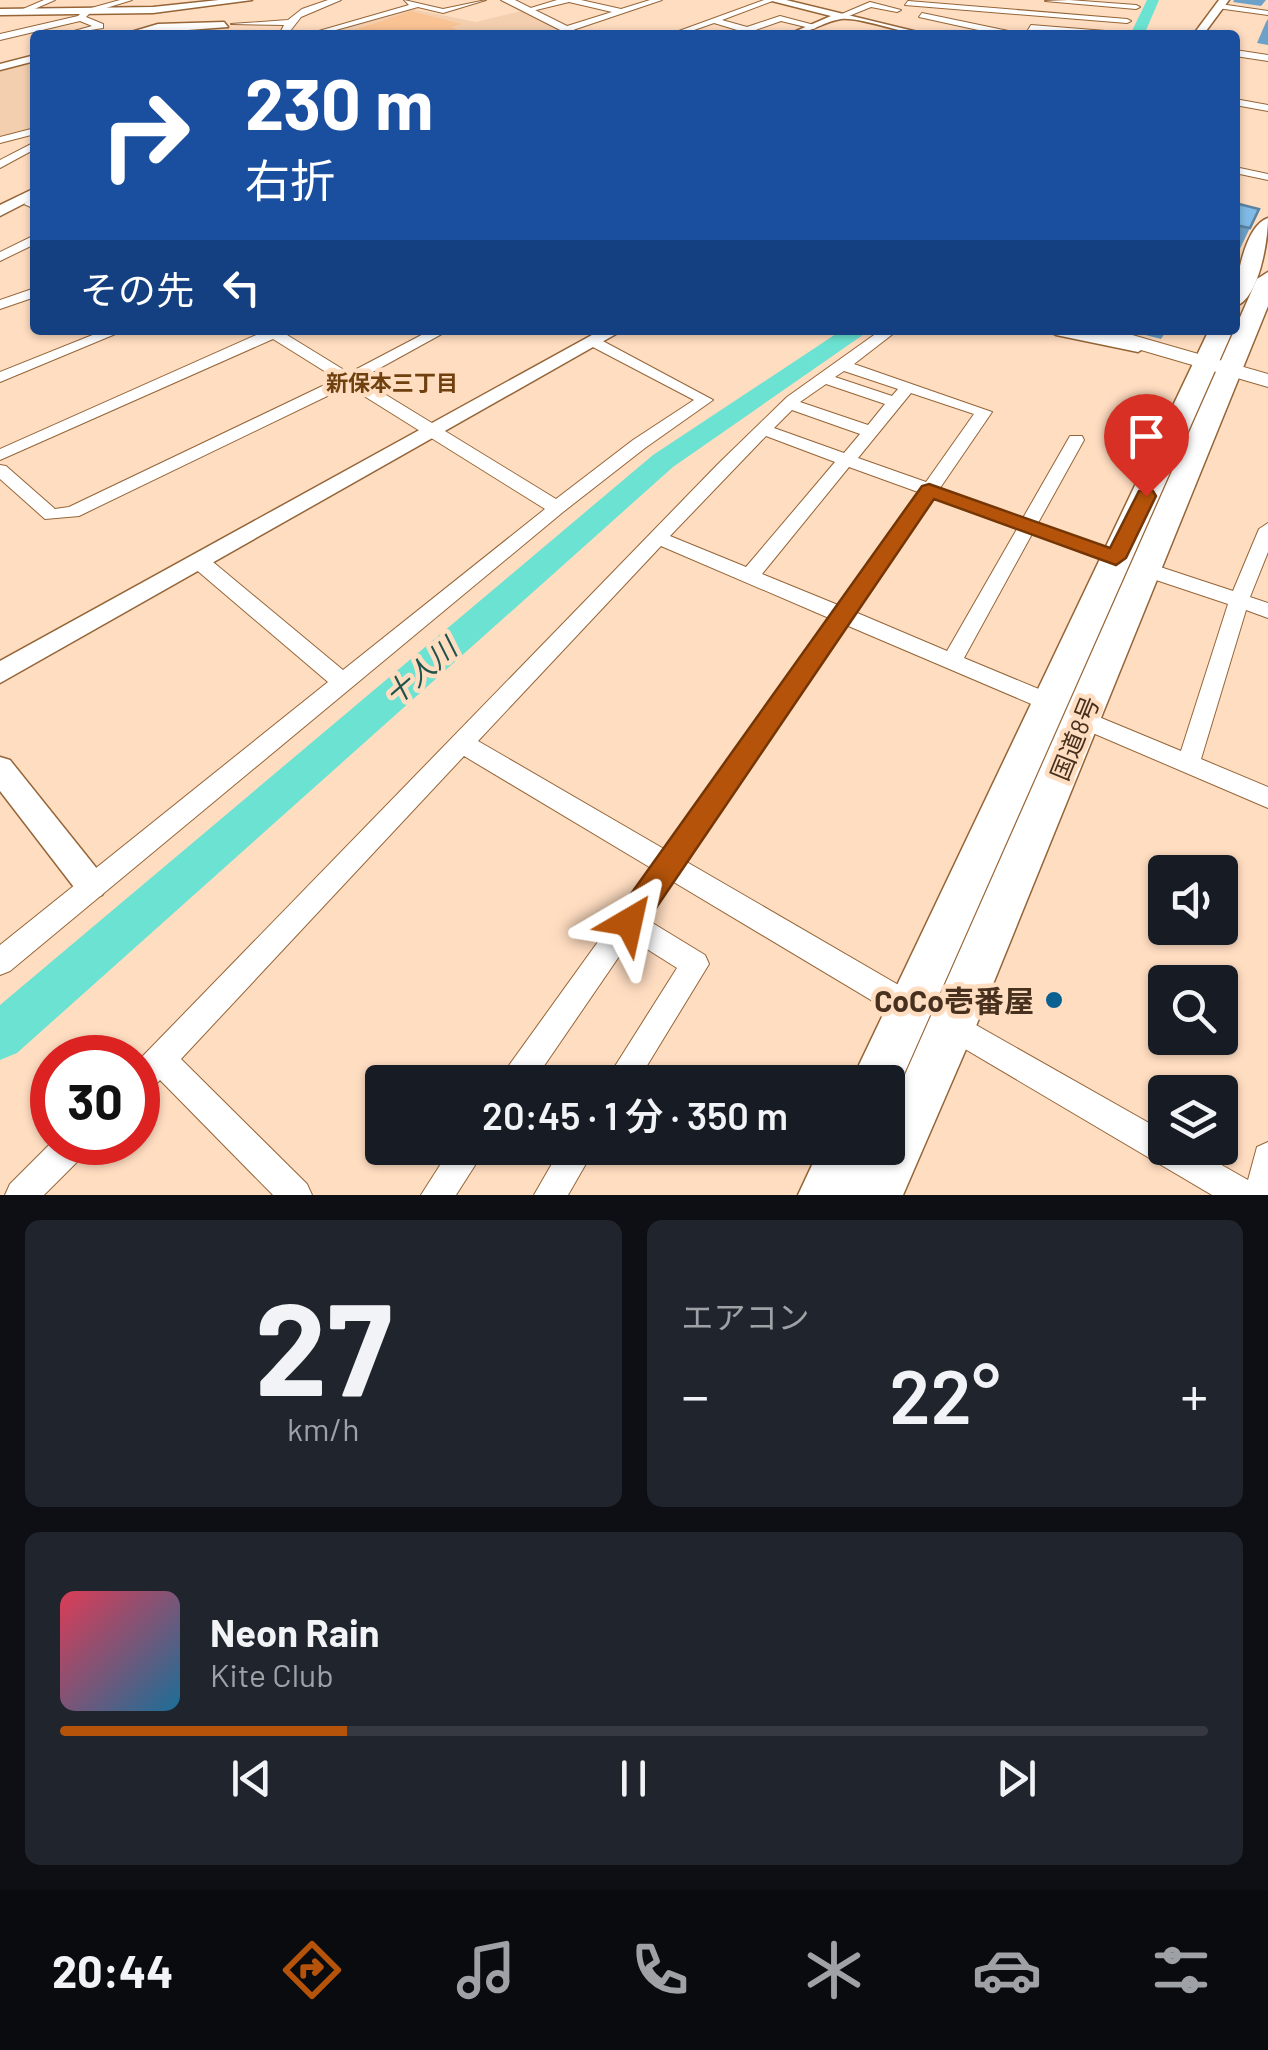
<!DOCTYPE html>
<html lang="ja">
<head>
<meta charset="utf-8">
<style>
  body { margin:0; font-family:Barlow,"Noto Sans JP",sans-serif; background:#20242c; color:#f1f3f6; height:100vh; display:flex; flex-direction:column; font-size:38px; white-space:nowrap }
  * { box-sizing:border-box; margin:0 }
  p { font-size:32px; color:#9ea1a6 }
  .icon { flex:none; width:55px; height:55px; fill:none; stroke:currentColor; stroke-width:2; stroke-linecap:round; stroke-linejoin:round }
  .map { position:relative; height:1195px; overflow:hidden }
  .details { display:flex; flex-direction:column; gap:25px; padding:25px; background:#0d0f14; flex:1 }
  .details>* { flex:none }
  .guide { position:absolute; left:30px; top:30px; width:1210px; height:305px; border-radius:10px; box-shadow:0 2px 8px #0004; background:#1a4fa0; color:#fff; overflow:hidden }
  .buttons { position:absolute; left:1148px; top:855px; display:grid; gap:20px }
  .buttons a { display:grid; place-items:center; width:90px; height:90px; border-radius:10px; background:#171b24; box-shadow:0 2px 8px #0004; font-size:50px }
  .speed { position:absolute; left:30px; top:1035px; display:flex; gap:20px; font-size:50px; font-weight:700; text-align:center }
  .speed>* { display:grid; place-content:center; width:130px; height:130px; border-radius:50%; background:#171b24; box-shadow:0 2px 8px #0004; line-height:1 }
  .speed .limit { border:15px solid #d22; background:#fff; color:#111 }
  .pin { position:absolute; display:grid; place-items:center; width:85px; height:85px; color:#fff; margin:-102px -42px; border-radius:50% 50% 50% 0; rotate:-45deg; box-shadow:0 0 10px #0007 }
  .pin .icon { rotate:45deg }
  .me { position:absolute; width:110px; margin:-55px; rotate:36deg; stroke-linejoin:round; filter:drop-shadow(0 0 8px #0008) }
  .turn { display:flex; align-items:center; gap:35px; height:210px; padding:0 50px; font-size:45px }
  .turn .icon { width:130px; height:130px; stroke-width:2.5 }
  .turn b { display:block; font-size:70px; line-height:85px }
  .then { display:flex; align-items:center; height:95px; padding:0 50px; background:#0003; gap:20px; font-size:38px }
  .big { font-size:75px; font-weight:600; line-height:1.1 }
  .details .widget { flex:1; display:flex; flex-direction:column; justify-content:center; gap:15px; min-width:0; padding:0 35px; border-radius:15px; background:#20242c }
  .details .dial { align-items:center; gap:0 }
  .dial b { font-size:130px; line-height:1 }
  .song { display:flex; align-items:center; gap:30px }
  .cover { width:120px; height:120px; border-radius:15px; background:linear-gradient(135deg,hsl(350 70% 55%),hsl(200 70% 35%)) }
  .played { height:10px; border-radius:5px; background:linear-gradient(90deg,#b45309 25%,#363941 25%) }
  .keys { display:flex; justify-content:space-around; direction:ltr }
  .heat { display:flex; justify-content:space-between; align-items:center; font-size:55px; direction:ltr }
  .details .tiles { flex:1; display:grid; gap:25px; grid-template-columns:1fr 1fr }
  .widget:last-child { grid-column:span 2 }
  .trip { position:absolute; left:365px; top:1065px; width:540px; height:100px; border-radius:10px; background:#171b24; box-shadow:0 2px 8px #0004; font-weight:600; line-height:100px; text-align:center }
  .tab-bar { display:flex; height:160px; justify-content:space-around; align-items:center; background:#090b0e; color:#9ea1a6 }
  .tab-bar .icon { width:70px; height:70px }
  .tab-bar .active { color:#b45309 }
  .tab-bar b { font-size:45px; color:#f1f3f6 }
  .map>svg:first-child { display:block }
  .built { fill:#f3cfaf }
  .green { fill:#fac394 }
  .lines { fill:none; stroke-linecap:round; stroke-linejoin:round }
  .river { fill:#6ce3d2; fill-rule:evenodd }
  .minor-casing { stroke:#966537; stroke-width:2 }
  .tertiary-casing { stroke:#966537; stroke-width:3 }
  .secondary-casing { stroke:#966537; stroke-width:2 }
  .trunk-casing { stroke:#966537; stroke-width:3 }
  .minor { fill:#fff; fill-rule:evenodd }
  .tertiary { fill:#fff; fill-rule:evenodd }
  .secondary { fill:#fff; fill-rule:evenodd }
  .trunk { fill:#fff; fill-rule:evenodd }
  .wall { fill:#6ea1c7 }
  .building { fill:#80bbe7; stroke:#5a83a2; stroke-width:2.5 }
  .route { fill:#b45309; stroke:#753606; stroke-width:2.5 }
  .poi-dot { fill:#0a6091; stroke:#ffddc1; stroke-width:4 }
  .labels { text-anchor:middle; dominant-baseline:central; stroke-width:9; stroke-linejoin:round; paint-order:stroke }
  .far-neighbourhood-label { font-size:22px; font-weight:bold; fill:#6f410f; stroke:#ffddc1 }
  .street-label { font-size:25px; fill:#47311e; stroke:#ffddc1 }
  .water-label { font-size:28px; font-style:italic; fill:#1f534b; stroke:#ffddc1 }
  .near-poi-label { font-size:30px; font-weight:bold; fill:#47311e; stroke:#ffddc1; text-anchor:end }
</style>
</head>
<body>
<div class="map">
<svg width="1268" height="1195" viewBox="0 0 1268 1195">
  <rect width="100%" height="100%" fill="#ffddc1"/>
  <g class="built">
    <path d="M412 9 476 22 522 11 572 35H320Z"/>
    <path d="M28 63 35 65V129L0 138V69Z"/>
  </g>
  <path class="green" d="M411 11 462 24 451 27 465 35 342 34Z"/>
  <g class="lines">
    <g class="river">
      <path d="M1147 0H1159L1144 35H1130Z"/>
      <path d="M842 330H870L673 467 17 1053 0 1060V1005L653 455Z"/>
    </g>
    <defs>
      <g id="minor">
        <path d="M44 0H55L23 14 16 12Z"/>
        <path d="M120 0H132L90 13 86 17 103 24V28L60 35 92 26 80 21 0 40V34L78 16 84 10Z"/>
        <path d="M328 0H341L301 17 287 35H279L284 25 231 24 288 20 302 9Z"/>
        <path d="M404 0 443 9 486 0 443 13 418 7 318 35H305L409 5Z"/>
        <path d="M557 0H581L621 9 650 0H662L567 32 564 27 612 12 569 2 528 12 524 10Z"/>
        <path d="M764 0H775L722 20 747 27 780 16 818 26 814 29 781 21 747 33 714 23 680 35H668Z"/>
        <path d="M1069 0 1136 5 1140 7 1136 9 1045 1Z"/>
        <path d="M908 1 1127 19 1131 21 1127 23 905 5Z"/>
        <path d="M870 2 901 10 897 12 871 7 844 18 837 16Z"/>
        <path d="M1220 4 1268 11V15L1217 8Z"/>
        <path d="M922 13 1013 32 1017 35H1001L919 17Z"/>
        <path d="M1031 25 1118 32 1122 35 1028 30Z"/>
        <path d="M1235 50 1268 55V61L1235 56Z"/>
        <path d="M1235 99 1268 105V111L1235 105Z"/>
        <path d="M35 128V134L0 143V137Z"/>
        <path d="M35 142V149L0 168V160Z"/>
        <path d="M1235 167 1268 174V180L1235 173Z"/>
        <path d="M30 200 35 201V209L24 204Z"/>
        <path d="M35 235V244L0 261V252Z"/>
        <path d="M35 288V297L0 309V300Z"/>
        <path d="M105 330H125L0 382V372Z"/>
        <path d="M262 330H279L349 373 431 330H449L360 379 556 499 633 440 694 400 589 345V339H599L713 400 645 448 563 512 10 971 0 975V945L328 682 193 567 190 562 193 557H207L343 670 545 509 348 386 79 516 45 519 0 479V465L6 466 55 509 69 507 337 379 273 339 0 460V449L263 332Z"/>
        <path d="M881 330H898L854 364 992 412 940 488 1023 518 1070 436H1082L1084 440 1038 523 1123 553 1126 558 1116 565 1032 534 964 658 1058 697 1061 703 1058 709 1050 712 846 625 685 861 921 998 925 1008 921 1018 911 1022 901 1018 672 881 646 919 705 955 709 964 637 1082H605L677 968 631 939 533 1082H501L505 1071 651 868 464 756 181 1059 307 1184 312 1195H273L160 1080 149 1092 138 1096V1061L718 464 787 397ZM844 371 898 389 892 396 835 377ZM826 384 885 404 868 425 800 402ZM911 393 974 414 926 482 858 458ZM792 410 860 434 844 453 774 428ZM766 436 835 462 746 567 670 536ZM849 467 918 492 838 605 762 574ZM933 498 1017 529 947 651 855 612ZM661 546 829 618 664 849 478 741Z"/>
        <path d="M1268 523V552L1250 597 1268 603V618L1246 610 1201 759 1268 787V808L1074 725 1071 719 1074 713 1082 710 1181 751 1228 604 1138 574 1135 569 1145 562 1233 591 1259 529Z"/>
        <path d="M953 1012 1165 1132V1148H1192L1248 1180 1257 1147 1268 1142V1195H1212L943 1036 939 1026 943 1016Z"/>
        <path d="M52 1142H90L86 1153 44 1195H5L10 1184Z"/>
        <path d="M451 1148H486L456 1195H421Z"/>
        <path d="M561 1148H595L568 1195H534Z"/>
      </g>
      <g id="tertiary">
        <path d="M219 0H252L153 13 0 15V9L153 7Z"/>
        <path d="M768 0H786L930 35C903 35 863 17 841 19 822 22 807 35 787 35L831 16Z"/>
        <path d="M1219 0H1229L1203 35H1193Z"/>
        <path d="M224 22 228 27 121 35 158 24Z"/>
        <path d="M35 55V61L0 70V64Z"/>
        <path d="M35 188V198L0 216V205Z"/>
        <path d="M601 330H623L0 683V661Z"/>
        <path d="M1047 330H1084L1145 342 1147 346 1138 352 1056 335Z"/>
        <path d="M0 757 10 760 102 875 107 885 102 895 91 900 80 895 0 791Z"/>
      </g>
      <g id="secondary">
        <path d="M501 0H515L585 35H570Z"/>
        <path d="M1083 330H1115L1268 374V387L1086 334Z"/>
      </g>
      <g id="trunk">
        <path d="M1268 218C1268 240 1259 300 1235 306 1235 283 1244 226 1268 218Z"/>
        <path d="M1268 272V306L976 1026 903 1195H798L820 1148H888V1113L1257 279Z"/>
        <path d="M1209 330H1233L893 1099 888 1102V1082H852L859 1065Z"/>
      </g>
    </defs>
    <use href="#minor" class="minor-casing"/>
    <use href="#tertiary" class="tertiary-casing"/>
    <use href="#secondary" class="secondary-casing"/>
    <use href="#trunk" class="trunk-casing"/>
    <use href="#minor" class="minor"/>
    <use href="#tertiary" class="tertiary"/>
    <use href="#secondary" class="secondary"/>
    <use href="#trunk" class="trunk"/>
  </g>
  <g class="wall">
    <path d="M1234 0H1266L1261 6 1233 2Z"/>
    <path d="M1268 19V45L1257 43 1266 22Z"/>
    <path d="M1235 203 1259 209 1237 255H1235Z"/>
    <path d="M1139 330H1167L1161 339 1138 333Z"/>
  </g>
  <path class="building" d="M1235 203 1259 209 1250 228 1235 225Z"/>
  <path class="route" d="M929 484 1110 548 1139 491H1153L1156 496 1126 558 1116 565 934 499 639 933 629 937 618 933 614 922 618 912 922 486Z"/>
  <circle class="poi-dot" cx="1054" cy="1000" r="10"/>
  <g class="labels">
    <g class="far-neighbourhood-label">
      <text x="392" y="382">新保本三丁目</text>
    </g>
    <g class="street-label">
      <text transform="translate(1074 738) rotate(-68)">国道8号</text>
    </g>
    <g class="water-label">
      <text transform="translate(420 671) rotate(-41)">十人川</text>
    </g>
    <g class="near-poi-label">
      <text x="1034" y="1000">CoCo壱番屋</text>
    </g>
  </g>
</svg>
<div class="buttons">
<a><svg class="icon" aria-label="sound" viewBox="0 0 24 24"><path d="M4 9h4l5-4v14l-5-4H4zM17 9q2 3 0 6"/></svg></a>
<a><svg class="icon" aria-label="search" viewBox="0 0 24 24"><circle cx="10" cy="10" r="6"/><path d="M15 15l6 6"/></svg></a>
<a><svg class="icon" aria-label="layers" viewBox="0 0 24 24"><path d="M12 4l9 5-9 5-9-5zM3 14l9 5 9-5"/></svg></a>
</div>
<div class="speed"><div class="limit">30</div></div>
<div class="pin" style="left:1146px;top:496px;background:#d93025"><svg class="icon" aria-label="arrive" viewBox="0 0 24 24"><path d="M6 21V4h12l-3 4 3 4H6"/></svg></div>
<svg class="me" style="left:629px;top:922px" viewBox="-20 -20 40 40"><path d="M0-17L14 15 0 8-14 15z" fill="#b45309" stroke="#fff" stroke-width="4"/></svg>
<div class="trip">20:45 · 1 分 · 350 m</div>
<div class="guide">
<div class="turn"><svg class="icon" aria-label="right" viewBox="0 0 24 24"><path d="M7 20v-9h11M14 6l5 5-5 5"/></svg><div><b>230 m</b>右折</div></div>
<div class="then">その先<svg class="icon" aria-label="left" viewBox="0 0 24 24"><path d="M17 20v-9H6M10 6l-5 5 5 5"/></svg></div>
</div>
</div>
<section class="details">
<div class="tiles">
<div class="widget dial"><b>27</b><p>km/h</p></div>
<div class="widget"><p>エアコン</p>
<div class="heat"><a>−</a><b class="big">22°</b><a>+</a></div>
</div>
<div class="widget">
<div class="song"><i class="cover"></i><div><b>Neon Rain</b><p>Kite Club</p></div></div>
<div class="played"></div>
<div class="keys"><svg class="icon" aria-label="previous" viewBox="0 0 24 24"><path d="M18 5L8 12l10 7zM5 5v14"/></svg><svg class="icon" aria-label="pause" viewBox="0 0 24 24"><path d="M8 5v14M16 5v14"/></svg><svg class="icon" aria-label="next" viewBox="0 0 24 24"><path d="M6 5l10 7-10 7zM19 5v14"/></svg></div>
</div>
</div>
</section>
<nav class="tab-bar">
<b>20:44</b>
<svg class="icon active" aria-label="directions" viewBox="0 0 24 24"><path d="M12 3l9 9-9 9-9-9zM9 14v-3h6M13 9l2 2-2 2"/></svg>
<svg class="icon" aria-label="music" viewBox="0 0 24 24"><path d="M9 18V5l10-2v13"/><circle cx="6" cy="18" r="3"/><circle cx="16" cy="16" r="3"/></svg>
<svg class="icon" aria-label="phone" viewBox="0 0 24 24"><path d="M5 4h4l2 5-3 2q2 4 5 5l2-3 5 2v4C11 20 4 13 5 4z"/></svg>
<svg class="icon" aria-label="climate" viewBox="0 0 24 24"><path d="M12 3v18M4 7l16 10M4 17L20 7"/></svg>
<svg class="icon" aria-label="car" viewBox="0 0 24 24"><path d="M5 17H2v-5l4-1 3-4h7l3 4 3 1v5h-3M9 17h6M6 11h13"/><circle cx="7" cy="17" r="2"/><circle cx="17" cy="17" r="2"/></svg>
<svg class="icon" aria-label="filters" viewBox="0 0 24 24"><path d="M4 7h16M4 17h16"/><circle cx="9" cy="7" r="2"/><circle cx="15" cy="17" r="2"/></svg>
</nav>
</body>
</html>
